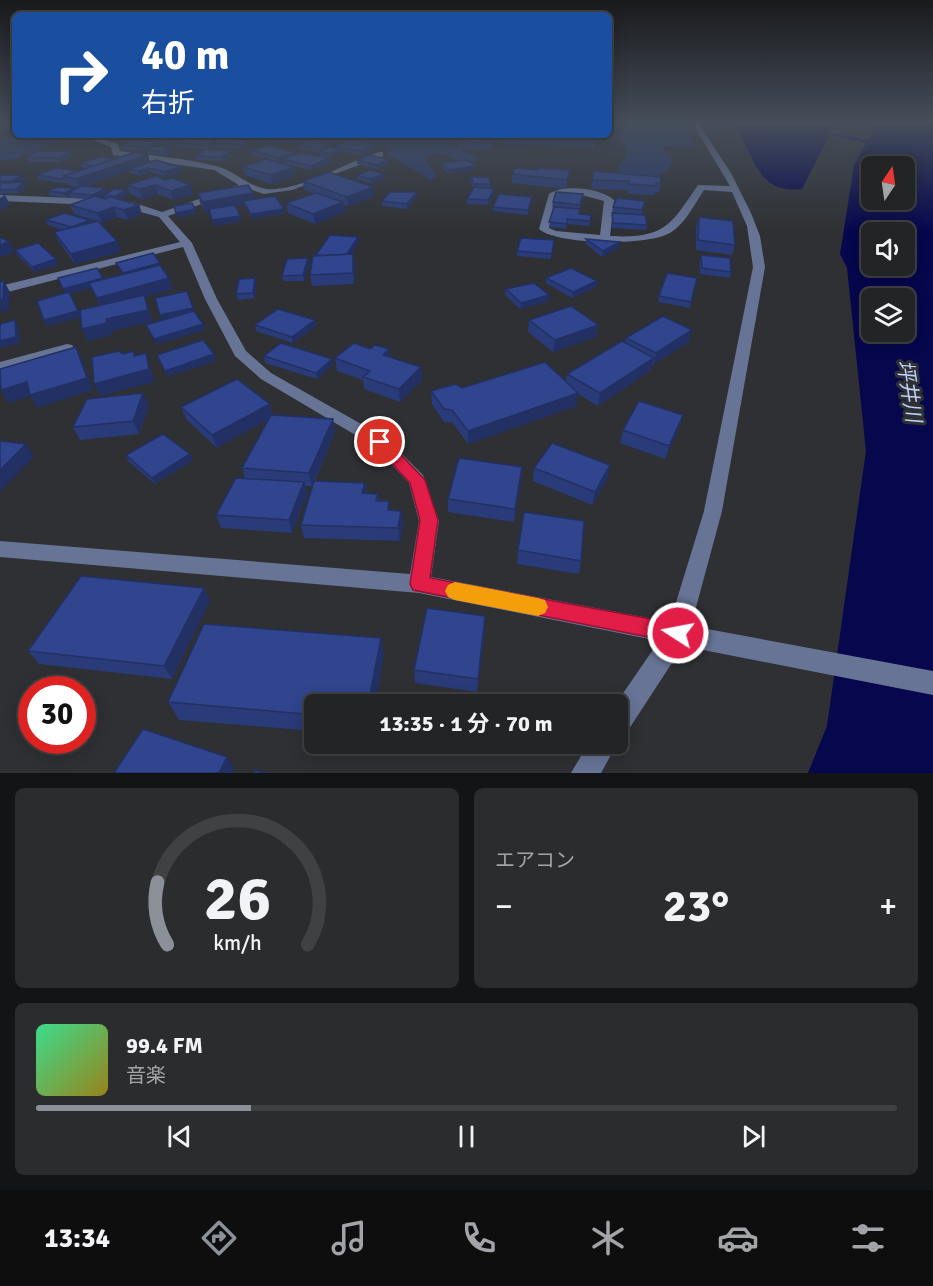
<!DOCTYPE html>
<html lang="ja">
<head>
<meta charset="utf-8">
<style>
  body { margin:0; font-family:Signika,"Noto Sans JP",sans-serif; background:#2a2c2e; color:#f1f3f6; height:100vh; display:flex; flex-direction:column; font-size:22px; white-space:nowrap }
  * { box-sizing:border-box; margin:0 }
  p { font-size:20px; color:#a2a4a7 }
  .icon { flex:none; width:33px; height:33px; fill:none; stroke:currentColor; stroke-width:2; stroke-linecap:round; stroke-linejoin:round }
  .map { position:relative; height:773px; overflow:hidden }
  .drawer { display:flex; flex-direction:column; gap:15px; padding:15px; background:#131415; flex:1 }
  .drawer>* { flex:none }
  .banner { position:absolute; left:12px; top:12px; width:600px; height:126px; border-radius:9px; box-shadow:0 3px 15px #0003,0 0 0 2px #3f4143; background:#1a4fa0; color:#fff; overflow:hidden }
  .needle { width:39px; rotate:13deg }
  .fabs { position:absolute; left:861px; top:156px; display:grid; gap:12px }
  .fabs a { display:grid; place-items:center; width:54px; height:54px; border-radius:9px; background:#222426; box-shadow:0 3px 15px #0003,0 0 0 2px #3f4143; font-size:30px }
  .speed { position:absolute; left:18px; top:676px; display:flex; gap:12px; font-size:30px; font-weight:700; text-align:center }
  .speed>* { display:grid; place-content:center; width:78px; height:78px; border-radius:50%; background:#222426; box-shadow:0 3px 15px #0003,0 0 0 2px #3f4143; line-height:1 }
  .speed .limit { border:9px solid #d22; background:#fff; color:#111 }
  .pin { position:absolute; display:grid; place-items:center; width:51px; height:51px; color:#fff; margin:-26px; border:3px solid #fff; border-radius:50%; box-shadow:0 2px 6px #0007 }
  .me { position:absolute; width:66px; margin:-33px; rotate:281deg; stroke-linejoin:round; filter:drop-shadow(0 0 4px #0008) }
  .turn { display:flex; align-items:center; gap:21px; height:126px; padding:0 30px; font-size:27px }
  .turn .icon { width:78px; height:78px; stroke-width:2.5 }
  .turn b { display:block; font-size:42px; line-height:51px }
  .big { font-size:45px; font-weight:700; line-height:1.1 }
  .drawer .widget { flex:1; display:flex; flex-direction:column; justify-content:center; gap:9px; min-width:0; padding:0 21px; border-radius:9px; background:#2a2c2e }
  .drawer .dial { align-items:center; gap:0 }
  .dial svg { height:156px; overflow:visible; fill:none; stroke:#3f4143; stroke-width:7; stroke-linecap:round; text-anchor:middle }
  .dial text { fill:#f1f3f6; stroke:none }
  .song { display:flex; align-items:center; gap:18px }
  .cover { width:72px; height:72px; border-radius:9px; background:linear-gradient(135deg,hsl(150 70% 55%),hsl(50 70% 35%)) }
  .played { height:6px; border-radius:3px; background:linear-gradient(90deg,#8c9099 25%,#3f4143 25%) }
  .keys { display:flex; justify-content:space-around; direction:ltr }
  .heat { display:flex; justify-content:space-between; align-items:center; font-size:33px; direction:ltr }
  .drawer .tiles { flex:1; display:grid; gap:15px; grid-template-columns:1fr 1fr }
  .widget:last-child { grid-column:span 2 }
  .trip { position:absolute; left:304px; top:694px; width:324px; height:60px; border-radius:9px; background:#222426; box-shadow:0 3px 15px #0003,0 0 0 2px #3f4143; font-weight:700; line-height:60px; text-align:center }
  .tab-bar { display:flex; height:96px; justify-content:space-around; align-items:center; background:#0e0e0f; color:#a2a4a7 }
  .tab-bar .icon { width:42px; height:42px }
  .tab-bar .selected { color:#8c9099 }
  .tab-bar b { font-size:27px; color:#f1f3f6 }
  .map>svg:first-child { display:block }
  .green { fill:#27386e }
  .water { fill:#06074d; fill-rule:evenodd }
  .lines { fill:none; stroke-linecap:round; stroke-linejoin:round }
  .stream { fill:#06074d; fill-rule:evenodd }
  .minor { fill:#677496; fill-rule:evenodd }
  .wall { fill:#293b79; fill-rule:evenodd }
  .shaded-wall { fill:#223063 }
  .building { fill:#30458d; stroke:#223063; stroke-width:1.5 }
  .route { fill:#e11d48; stroke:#92132f; stroke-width:1.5 }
  .slow { fill:#f59e0b }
  .labels { text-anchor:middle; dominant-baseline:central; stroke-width:6; stroke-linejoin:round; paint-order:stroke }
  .near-water-label { font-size:21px; font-style:italic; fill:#bdcef7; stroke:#2e3033 }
</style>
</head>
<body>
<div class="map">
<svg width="933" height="773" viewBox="0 0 933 773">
  <rect width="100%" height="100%" fill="#2e3033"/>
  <g class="green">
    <path d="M609 124H682L686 125 694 145 689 147 661 146 673 160C664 183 641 179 620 173L618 167 626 156 625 143 609 131Z"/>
    <path d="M23 135 62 140 12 160H0V138Z"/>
    <path d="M225 135H338L400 140H456L449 144 481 159C477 160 471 163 467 162 451 160 442 147 425 159L437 176 431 180 388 154 391 149C356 138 317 143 280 144 261 144 243 139 225 135Z"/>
  </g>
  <g class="water">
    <path d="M730 124H835L802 189C753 195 757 150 730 124Z"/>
    <path d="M876 124H933V773H808L827 726 866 451 847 268 840 254 854 166ZM872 166H904V200H872ZM872 232H904V266H872ZM872 298H904V332H872Z"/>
  </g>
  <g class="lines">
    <path class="stream" d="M816 130 879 142 882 144 879 146 818 132Z"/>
    <g class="minor">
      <path d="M693 124H699L731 173 751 213 760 236 765 267 722 511 691 626 933 671V695L683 646 627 732 618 736V705H615L659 641 419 593 0 557V541L410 574 419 521 409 483 374 446 261 379 235 356 205 299 183 247 0 294V286L180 242 159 217 119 206V202H132L162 212 239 185 214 170 113 155 111 147 80 135H91L118 144 120 151C151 156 185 158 216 166 237 171 251 191 275 189 312 186 345 162 380 152H383V156L292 190 264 194 246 188 168 216 192 243 217 299 246 351 271 373 386 438 423 475 439 521 431 577 670 622 704 511 753 267 747 226 732 192 704 190C694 205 685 224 670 233 648 246 557 245 539 229L549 194C564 184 600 188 614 200L610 236C664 239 670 226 698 185L730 186ZM582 195 604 201 600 235 556 231 549 228 557 196Z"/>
      <path d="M0 195 98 199 103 202 98 205 0 201Z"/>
      <path d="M67 344 72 345 74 348 72 351 0 370V362Z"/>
      <path d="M588 744H617L601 773H571Z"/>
    </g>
  </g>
  <g class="wall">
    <path d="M460 135H495V139L491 149H482L481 151 458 148V140Z"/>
    <path d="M504 135H595L596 137 594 148 503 143Z"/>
    <path d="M184 136 185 138 216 139V141L250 144 242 149 214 147V145L208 149 178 147 177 144 174 145 160 144V146L172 152 164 156 147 154 146 151 123 149 122 145 149 141 148 139Z"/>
    <path d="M297 144 335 148V146L375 144 376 148 361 155 340 151V154L329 158 320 155V153L298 148Z"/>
    <path d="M251 150 295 153V155L330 163 313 170 284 164V161L278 162 252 155Z"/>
    <path d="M70 151 72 156 61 162H29L27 157Z"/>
    <path d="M231 151 232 155 223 161 197 160 195 156Z"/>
    <path d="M148 155 150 162 182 172 166 177 151 172 140 176 131 173 130 171 84 187 106 188 108 193 100 197 105 199 104 196 126 190 128 194 120 200 139 205 142 214 128 220 117 217 102 223 99 222 121 252 75 264 59 242 54 232 63 230 48 225 46 220 91 223 97 221 74 214 70 205 85 199 70 198 69 196 67 197 50 196 48 191 74 188V190L78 188 67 185 66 183H64L39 180 37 175 79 171 86 169 82 168 80 163Z"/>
    <path d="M357 160 389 164 377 169 357 164Z"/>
    <path d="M442 163 475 170 449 174 442 168Z"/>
    <path d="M243 167H294L295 176 272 184 245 175Z"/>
    <path d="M537 170H570L566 189 512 183V174Z"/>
    <path d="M594 171 661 184 659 193 655 192V195L628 194V190L591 189Z"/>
    <path d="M384 174 385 179 372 184 357 179V175Z"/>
    <path d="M0 175 26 179 20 182H24L26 187 19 193 0 194Z"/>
    <path d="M156 176 193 194 173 200 158 194 142 199 130 194 127 185Z"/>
    <path d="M471 177 491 184 490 188 494 194 488 205 467 204V199L473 188 471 182Z"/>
    <path d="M303 181 373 187 374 197 348 206 344 205 345 212 315 224 288 213 286 203 314 193 304 190Z"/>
    <path d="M417 192V197L407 209 382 206V201Z"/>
    <path d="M198 193 255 199 285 213 253 219 244 205 236 206 241 221 214 226 209 211 205 212 200 203Z"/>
    <path d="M532 197V202L528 215 492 211 493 207Z"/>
    <path d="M582 199 579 214 591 215 589 226 567 224 566 229 549 227 553 207H552L553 202Z"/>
    <path d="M644 206 641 215 647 225 646 230 612 228V213L636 215 612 212 613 207Z"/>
    <path d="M699 217 735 245 732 255 696 250V227Z"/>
    <path d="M358 237 359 242 351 254H353L355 265 354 284 312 286 310 275 316 255Z"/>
    <path d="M586 239 620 242 619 247 602 257 586 244Z"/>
    <path d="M554 240 551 259 517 256V251Z"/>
    <path d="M15 250 58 265 35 272 17 255Z"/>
    <path d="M701 255 731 272 730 278 700 274V260Z"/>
    <path d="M308 258 309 264 304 281H283L282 276Z"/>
    <path d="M116 263H160L173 289 144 297 153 321 111 331 112 335 88 341 82 329 81 317 47 326 44 320 65 293 58 278 104 279 123 274ZM91 288 100 305 81 317 70 293Z"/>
    <path d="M255 278 256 283 255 298 238 300 236 294Z"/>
    <path d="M546 278 597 281 596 287 572 298 546 283Z"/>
    <path d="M697 278 690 308 658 302 659 296Z"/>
    <path d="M506 289 549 295V301L520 309 505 295Z"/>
    <path d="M529 320 598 325 596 337 553 352 528 332Z"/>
    <path d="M255 325 316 326 293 343 256 331Z"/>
    <path d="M626 338 689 342 652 365 651 370 598 406 578 394 576 406 468 444 452 422H444L432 404 431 391 462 388 566 382 567 374 625 343Z"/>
    <path d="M370 349H389L390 357 421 367 422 380 400 402 364 389 363 380 337 371 335 358Z"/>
    <path d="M264 356 333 365 317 379 265 363Z"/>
    <path d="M149 406 139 434 80 440 73 427Z"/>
    <path d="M181 407 333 419 335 432 315 481 365 483 367 493 378 494 379 501 390 510 401 511 403 524 400 541 304 538 301 525 312 486H305L307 495 292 533 221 528 216 515 245 478 242 468 268 419 217 448 186 419Z"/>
    <path d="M683 415 679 428 665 459 620 443 623 430Z"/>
    <path d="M126 455 193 460 155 484 129 462Z"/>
    <path d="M522 467 521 480 514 522 448 512V499Z"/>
    <path d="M534 468 608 478 592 505 533 481Z"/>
    <path d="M518 550 581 561 579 574 517 564Z"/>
    <path d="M204 588 210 601 172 679 39 664 28 651Z"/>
    <path d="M485 629 477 692 415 683 414 670Z"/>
    <path d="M381 638 384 656 375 705H315V731L179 720 168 702Z"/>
  </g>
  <g class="shaded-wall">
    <path d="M493 135H495V139L491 149V141Z"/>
    <path d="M184 136 185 140 176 143 177 144 174 145 173 141Z"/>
    <path d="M216 139 217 143H213L214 145 208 149 207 145Z"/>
    <path d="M249 140 250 144 242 149 241 145Z"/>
    <path d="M159 142 160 146 150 150 149 147Z"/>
    <path d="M332 144V148L320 151V149Z"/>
    <path d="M375 144 376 148 361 155V151Z"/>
    <path d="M171 147 172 152 164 156 163 151Z"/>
    <path d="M340 150V154L329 158V154Z"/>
    <path d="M70 151 72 156 61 162 59 158Z"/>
    <path d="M231 151 232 155 223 161 222 157Z"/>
    <path d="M295 153 296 157 283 159 284 161 278 162V158Z"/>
    <path d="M148 155 150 163 129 169 130 171 79 188 76 179Z"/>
    <path d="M329 158 330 163 313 170 312 166Z"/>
    <path d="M389 160V164L377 169 376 165Z"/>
    <path d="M475 166V170L449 174V170Z"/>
    <path d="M180 167 182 172 166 177 164 172Z"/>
    <path d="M294 167 295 176 272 184 271 175Z"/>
    <path d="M149 168 151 172 140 176 139 171Z"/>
    <path d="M384 174 385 179 372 184 371 179Z"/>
    <path d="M23 175 26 179 14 186 12 181Z"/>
    <path d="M24 182 26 187 19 193 16 189Z"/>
    <path d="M155 185 158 194 142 199 139 189Z"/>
    <path d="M191 185 193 194 173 200 171 191Z"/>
    <path d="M373 187 374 197 348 206 347 197Z"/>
    <path d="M74 188 76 193H68L69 196 67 197 65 193Z"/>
    <path d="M106 188 108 193 95 200 93 195Z"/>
    <path d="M494 189V194L488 205V200Z"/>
    <path d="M126 190 128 194 118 201 116 196Z"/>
    <path d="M417 192V197L407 209V204Z"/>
    <path d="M253 193 256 203 243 201 244 205 205 212 202 202Z"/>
    <path d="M5 195 10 205 0 210V198Z"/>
    <path d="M532 197V202L528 215V210Z"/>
    <path d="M343 202 345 212 315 224 313 214Z"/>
    <path d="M139 205 142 214 128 220 124 210Z"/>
    <path d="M114 207 117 217 102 223 98 213Z"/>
    <path d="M195 209 196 214 178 218 176 213Z"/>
    <path d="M284 209 285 213 253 219 251 214Z"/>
    <path d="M240 216 241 221 214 226 212 220Z"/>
    <path d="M90 220 92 225 72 227Z"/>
    <path d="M358 237 359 242 346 262V257Z"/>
    <path d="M117 241 121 252 75 264 71 254Z"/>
    <path d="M9 242 15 252 0 257V245Z"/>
    <path d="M620 242 619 247 602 257 603 251Z"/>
    <path d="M353 254 355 265 354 284 353 273Z"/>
    <path d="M308 258 309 264 304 281 303 275Z"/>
    <path d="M56 259 58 265 35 272 32 267Z"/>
    <path d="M160 263 162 269 125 279 123 273Z"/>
    <path d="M103 278 106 284 66 295 63 289Z"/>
    <path d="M169 278 173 289 144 297 153 321 111 331 112 335 88 341 82 329 102 309 97 298Z"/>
    <path d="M255 278 256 283 255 298 253 293Z"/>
    <path d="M4 281 10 292 9 310 0 312V299Z"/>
    <path d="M597 281 596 287 572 298 573 292Z"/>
    <path d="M549 295V301L520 309 521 303Z"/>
    <path d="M193 308 195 314 162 321 160 315Z"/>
    <path d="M78 311 81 317 47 326 44 320Z"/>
    <path d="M15 320 18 326 20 343 0 348V341Z"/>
    <path d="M315 320 316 326 293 343 292 337Z"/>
    <path d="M203 324 205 330 156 345 154 339Z"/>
    <path d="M598 325 596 337 553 352 555 340Z"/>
    <path d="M692 330 689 342 653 365 656 353Z"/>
    <path d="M76 347 82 359 93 390 37 408 30 396 8 403 1 390Z"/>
    <path d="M389 349 391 361 383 355Z"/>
    <path d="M146 353 150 365 154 382 100 396 94 384Z"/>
    <path d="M214 354 216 361 168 377 165 371Z"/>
    <path d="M654 358 651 370 598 406 600 393Z"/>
    <path d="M332 359 333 365 317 379 316 373Z"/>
    <path d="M421 367 422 380 400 402 399 389Z"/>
    <path d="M143 393 149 406 139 434 133 421Z"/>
    <path d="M578 393 576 406 468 444V431Z"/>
    <path d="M270 404 273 417 217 448 212 435Z"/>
    <path d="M683 415 679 428 665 459 669 446Z"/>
    <path d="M333 419 335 432 312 486 309 473Z"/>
    <path d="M26 444 34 457 0 492V470Z"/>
    <path d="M190 454 193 460 155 484 152 478Z"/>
    <path d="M610 465 608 478 592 505 595 492Z"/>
    <path d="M522 467 521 480 514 522 515 509Z"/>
    <path d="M304 482 307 495 292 533 289 520Z"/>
    <path d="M365 483 367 496 362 493Z"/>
    <path d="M401 511 403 524 400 541 398 528Z"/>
    <path d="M204 588 210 601 172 679 164 666Z"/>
    <path d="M485 616V629L477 692 478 679Z"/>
    <path d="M381 638 384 656 375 705H368Z"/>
    <path d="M227 757 234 768 232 773H219Z"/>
  </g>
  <g class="building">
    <path d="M158 135H175L184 136 173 141 148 139Z"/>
    <path d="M460 135H493L491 141H482V143L458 140Z"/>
    <path d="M557 135H595L596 137Z"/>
    <path d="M186 138 216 139 207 145 176 143Z"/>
    <path d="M221 138 249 140 241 145 213 143Z"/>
    <path d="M350 139 375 144 361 151 335 146Z"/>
    <path d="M133 140 159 142 149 147 122 145Z"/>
    <path d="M309 140 332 144 320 149 297 144Z"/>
    <path d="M268 145 295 153 278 158 251 150Z"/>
    <path d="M153 146 171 147 163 151 145 150Z"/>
    <path d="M331 147 340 150 329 154 319 151Z"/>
    <path d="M205 150 231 151 222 157 195 156Z"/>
    <path d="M38 151H70L59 158 27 157Z"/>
    <path d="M135 152 148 155 76 179 63 176Z"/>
    <path d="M301 153 329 158 312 166 283 159Z"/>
    <path d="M369 155 389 160 376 165 357 160Z"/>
    <path d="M101 157 114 159 93 166 80 163Z"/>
    <path d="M266 159 294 167 271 175 243 167Z"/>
    <path d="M156 160 180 167 164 172 149 168 139 171 129 169Z"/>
    <path d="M467 160 475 166 449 170 442 163Z"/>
    <path d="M56 168 79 171 63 176 64 178 62 179 37 175Z"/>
    <path d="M515 168 537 170 538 168 570 170 567 180 512 174Z"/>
    <path d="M370 170 384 174 371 179 357 175Z"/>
    <path d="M594 171 660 177 661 184 656 183V186L629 184V181L592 180Z"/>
    <path d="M329 172 373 187 347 197 303 181Z"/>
    <path d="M0 175H23L12 181H0Z"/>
    <path d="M156 176 165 180 172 178 191 185 171 191 155 185 139 189 127 185Z"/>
    <path d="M471 177H488L491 184H474Z"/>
    <path d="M24 182 16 189 0 190V184L1 183Z"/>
    <path d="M248 185 253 193 202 202 198 193Z"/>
    <path d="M81 186 106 188 93 195 68 193Z"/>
    <path d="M57 187 74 188 65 193 48 191Z"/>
    <path d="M474 187 494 189 488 200 467 199Z"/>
    <path d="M114 189 126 190 116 196H104Z"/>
    <path d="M390 192H417L407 204 382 201Z"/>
    <path d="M556 192 583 194 580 205 553 202Z"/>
    <path d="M316 193 343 202 313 214 286 203Z"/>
    <path d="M499 194 532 197 528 210 493 207Z"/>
    <path d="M95 196 105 199 111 197 139 205 124 210 114 207 98 213 70 205Z"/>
    <path d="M275 196 284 209 251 214 243 201Z"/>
    <path d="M617 198 645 201 642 210 613 207Z"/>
    <path d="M192 203 195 209 176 213 174 206Z"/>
    <path d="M235 205 240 216 212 220 209 209Z"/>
    <path d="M554 207 580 209 579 214 591 215 590 221 567 219V224L549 222Z"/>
    <path d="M64 213 90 220 72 227 46 220Z"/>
    <path d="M612 213 645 215 647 225 613 223Z"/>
    <path d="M699 217 733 221 735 245 698 240Z"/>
    <path d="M98 221 117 241 71 254 54 232Z"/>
    <path d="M330 235 358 237 347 254 326 256 316 255Z"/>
    <path d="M0 237 9 242 0 245Z"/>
    <path d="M521 238 554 240 552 254 517 251Z"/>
    <path d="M586 239 620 242 603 251Z"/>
    <path d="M38 243 56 259 32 267 15 250Z"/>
    <path d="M153 253 160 263 123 273 116 263Z"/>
    <path d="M353 254V273L310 275 313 256Z"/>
    <path d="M701 255 730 258 731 272 702 268Z"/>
    <path d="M308 258 303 275 282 276 287 259Z"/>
    <path d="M160 265 169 278 97 298 89 283Z"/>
    <path d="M97 268 103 278 63 289 58 278Z"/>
    <path d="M571 268 597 281 573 292 546 278Z"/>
    <path d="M667 273 697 278 691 302 659 296Z"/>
    <path d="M255 278 253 293 236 294 239 279Z"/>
    <path d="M4 281 3 299H0V282Z"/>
    <path d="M534 283 549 295 521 303 506 289Z"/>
    <path d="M187 291 193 308 160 315 155 298Z"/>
    <path d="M69 292 78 311 44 320 37 301Z"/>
    <path d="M144 295 148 310 106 319 107 323 82 329 80 310Z"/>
    <path d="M571 306 598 325 555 340 529 320Z"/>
    <path d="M278 309 315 320 292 337 255 325Z"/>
    <path d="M194 311 203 324 154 339 146 325Z"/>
    <path d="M663 316 692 330 656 353 626 338Z"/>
    <path d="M15 320 16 337 0 341V324Z"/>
    <path d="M203 340 214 354 165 371 157 355Z"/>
    <path d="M622 341 654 358 600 393 567 374Z"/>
    <path d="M281 343 332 359 316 373 264 356Z"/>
    <path d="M354 343 370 349 375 345 389 349 383 355 421 367 399 389 363 377 370 371 335 358Z"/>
    <path d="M76 347 87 378 30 395 27 382 1 390 0 369Z"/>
    <path d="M119 351 123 354 134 351V356L146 353 149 369 94 384 92 357Z"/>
    <path d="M545 362 578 393 468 431 452 410 444 409 431 391 456 384 462 388Z"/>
    <path d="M237 379 270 404 212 435 181 407Z"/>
    <path d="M143 393 133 421 73 427 87 399Z"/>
    <path d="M639 401 683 415 669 446 623 430Z"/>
    <path d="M271 415 333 419 309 473 242 468Z"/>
    <path d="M163 434 190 454 152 478 126 455Z"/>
    <path d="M0 441 26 444 0 470Z"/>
    <path d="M552 443 610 465 595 492 534 468Z"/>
    <path d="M459 458 522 467 515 509 448 499Z"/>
    <path d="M236 478 304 482 289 520 216 515Z"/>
    <path d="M314 481 365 483 362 493 378 494 376 501H389L388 510 401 511 398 528 301 525Z"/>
    <path d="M524 512 584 521 581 561 518 550Z"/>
    <path d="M81 576 204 588 164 666 28 651Z"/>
    <path d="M427 608 485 616 478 679 414 670Z"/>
    <path d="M204 624 381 638 368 705H315V715L168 702Z"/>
    <path d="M143 729 227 757 219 773H114Z"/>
    <path d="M255 770 267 773H254Z"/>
  </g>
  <linearGradient id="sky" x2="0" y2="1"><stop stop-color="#191a1c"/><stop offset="0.53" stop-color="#464e5b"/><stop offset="1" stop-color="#464e5b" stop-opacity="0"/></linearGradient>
  <rect width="933" height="232" fill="url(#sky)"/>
  <path class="route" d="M380 437 385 438 425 480 438 520 430 578 678 624 686 626 689 633 686 640 678 643 413 590 410 584 420 520 410 483 372 442Z"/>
  <path class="slow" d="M455 582 538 598 545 600 548 607 545 613 538 616 455 600 448 597 445 591 448 585Z"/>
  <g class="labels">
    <g class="near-water-label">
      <text transform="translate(909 391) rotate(81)">坪井川</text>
    </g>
  </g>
</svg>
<div class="fabs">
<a><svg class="needle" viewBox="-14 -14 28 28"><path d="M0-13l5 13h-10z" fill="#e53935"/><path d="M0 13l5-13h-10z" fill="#a2a4a7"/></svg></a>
<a><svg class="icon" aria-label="sound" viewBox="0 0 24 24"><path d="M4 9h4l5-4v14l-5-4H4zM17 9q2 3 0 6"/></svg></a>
<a><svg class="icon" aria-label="layers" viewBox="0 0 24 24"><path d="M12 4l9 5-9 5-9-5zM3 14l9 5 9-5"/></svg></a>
</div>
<div class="speed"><div class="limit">30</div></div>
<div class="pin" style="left:380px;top:442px;background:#d93025"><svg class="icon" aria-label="arrive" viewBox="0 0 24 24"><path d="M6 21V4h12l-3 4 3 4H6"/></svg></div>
<svg class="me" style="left:678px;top:633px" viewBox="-20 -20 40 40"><circle r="17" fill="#e11d48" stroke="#fff" stroke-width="3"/><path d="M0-11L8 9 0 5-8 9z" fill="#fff"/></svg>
<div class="trip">13:35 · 1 分 · 70 m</div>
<div class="banner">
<div class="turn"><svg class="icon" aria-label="right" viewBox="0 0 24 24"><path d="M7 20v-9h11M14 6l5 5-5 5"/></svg><div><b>40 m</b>右折</div></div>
</div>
</div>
<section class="drawer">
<div class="tiles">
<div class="widget dial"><svg viewBox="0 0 100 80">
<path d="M14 69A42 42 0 1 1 86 69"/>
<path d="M14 69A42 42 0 0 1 9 37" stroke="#8c9099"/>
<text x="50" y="56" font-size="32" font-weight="700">26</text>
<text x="50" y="72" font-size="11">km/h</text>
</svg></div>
<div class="widget"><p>エアコン</p>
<div class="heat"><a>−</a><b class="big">23°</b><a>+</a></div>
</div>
<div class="widget">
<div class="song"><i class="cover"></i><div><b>99.4 FM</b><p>音楽</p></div></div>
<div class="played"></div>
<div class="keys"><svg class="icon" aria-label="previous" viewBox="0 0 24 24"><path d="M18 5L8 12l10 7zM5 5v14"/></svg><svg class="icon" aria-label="pause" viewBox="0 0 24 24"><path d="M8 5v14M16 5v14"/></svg><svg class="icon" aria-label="next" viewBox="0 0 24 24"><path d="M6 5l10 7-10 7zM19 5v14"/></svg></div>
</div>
</div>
</section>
<nav class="tab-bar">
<b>13:34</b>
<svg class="icon selected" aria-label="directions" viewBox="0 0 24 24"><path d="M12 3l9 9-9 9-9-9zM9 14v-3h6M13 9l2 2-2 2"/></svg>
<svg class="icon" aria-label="music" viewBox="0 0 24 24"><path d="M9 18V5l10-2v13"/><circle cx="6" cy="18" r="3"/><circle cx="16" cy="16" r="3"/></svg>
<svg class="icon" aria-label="phone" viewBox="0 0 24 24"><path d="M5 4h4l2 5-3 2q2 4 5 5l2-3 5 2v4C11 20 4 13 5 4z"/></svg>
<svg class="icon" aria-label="climate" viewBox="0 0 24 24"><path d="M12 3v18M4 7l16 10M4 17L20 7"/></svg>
<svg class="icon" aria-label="car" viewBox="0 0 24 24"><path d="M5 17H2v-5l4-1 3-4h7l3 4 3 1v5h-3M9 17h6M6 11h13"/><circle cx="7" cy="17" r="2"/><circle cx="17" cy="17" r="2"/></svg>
<svg class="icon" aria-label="filters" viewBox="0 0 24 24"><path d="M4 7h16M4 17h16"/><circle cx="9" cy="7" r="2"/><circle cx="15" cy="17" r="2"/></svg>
</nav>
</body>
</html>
